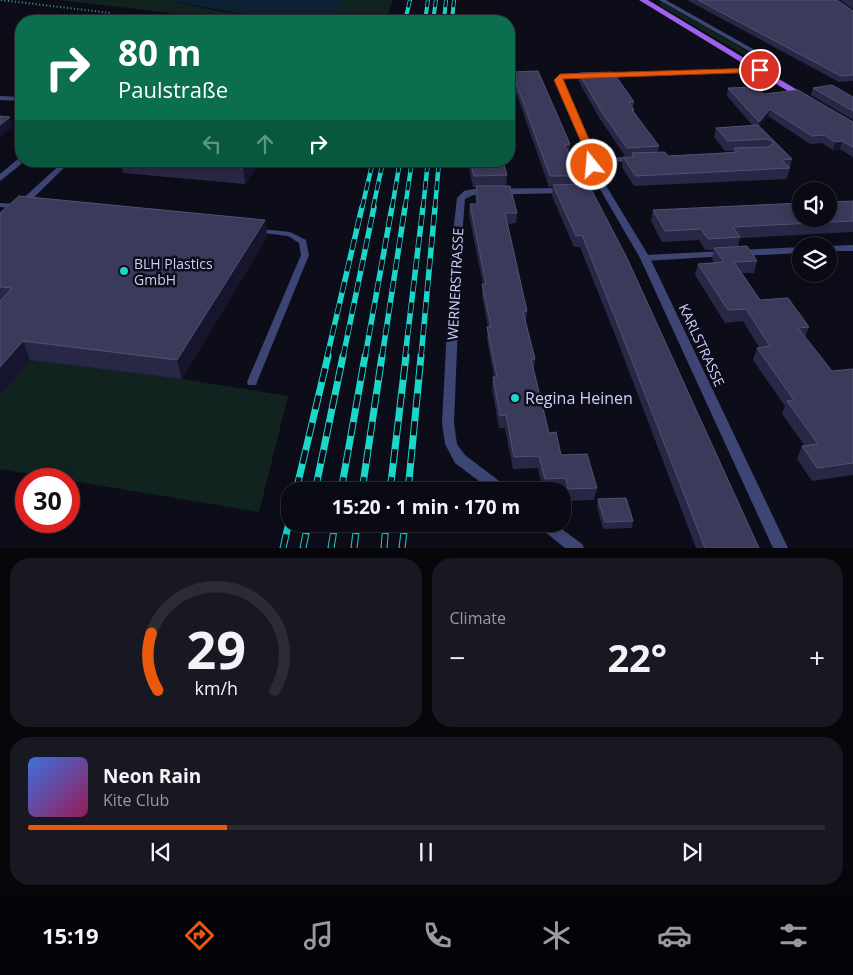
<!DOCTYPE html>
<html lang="en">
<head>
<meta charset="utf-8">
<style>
  body { margin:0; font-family:"Open Sans",sans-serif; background:#181822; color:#f1f3f6; height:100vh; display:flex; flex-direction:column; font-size:19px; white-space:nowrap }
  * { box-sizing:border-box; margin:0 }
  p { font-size:16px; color:#999aa0 }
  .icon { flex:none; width:28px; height:28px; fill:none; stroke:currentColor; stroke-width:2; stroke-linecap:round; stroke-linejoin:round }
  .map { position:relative; height:548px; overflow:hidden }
  .sheet { display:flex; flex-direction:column; gap:10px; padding:10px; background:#06060b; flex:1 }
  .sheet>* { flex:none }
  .hud { position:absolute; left:15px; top:15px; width:500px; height:152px; border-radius:20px; box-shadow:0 2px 12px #0003,0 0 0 1px #2a2b34; background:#0b6e4f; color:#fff; overflow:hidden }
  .fabs { position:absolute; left:792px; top:182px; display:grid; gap:10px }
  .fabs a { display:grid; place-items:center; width:45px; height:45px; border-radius:50%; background:#0a0a14; box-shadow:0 2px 12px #0003,0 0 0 1px #2a2b34; font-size:25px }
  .speed { position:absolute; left:15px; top:468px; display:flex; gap:10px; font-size:25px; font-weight:700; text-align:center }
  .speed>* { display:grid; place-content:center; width:65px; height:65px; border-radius:50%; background:#0a0a14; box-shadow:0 2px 12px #0003,0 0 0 1px #2a2b34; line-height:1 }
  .speed .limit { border:8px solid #d22; background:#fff; color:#111 }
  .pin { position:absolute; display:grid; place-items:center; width:42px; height:42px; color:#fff; margin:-21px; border:2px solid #fff; border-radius:50%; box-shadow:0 1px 5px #0007 }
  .me { position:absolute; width:55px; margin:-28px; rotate:343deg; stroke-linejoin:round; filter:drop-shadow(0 0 4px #0008) }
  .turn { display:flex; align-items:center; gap:18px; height:105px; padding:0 20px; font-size:22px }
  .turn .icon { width:65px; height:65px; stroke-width:2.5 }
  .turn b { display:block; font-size:35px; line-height:42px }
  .lanes { display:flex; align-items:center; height:48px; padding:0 20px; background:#0003; justify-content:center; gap:25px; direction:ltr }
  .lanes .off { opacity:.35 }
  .big { font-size:38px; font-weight:700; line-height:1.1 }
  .sheet .card { flex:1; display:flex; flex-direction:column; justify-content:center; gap:8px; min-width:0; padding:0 18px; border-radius:20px; background:#181822 }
  .sheet .dial { align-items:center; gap:0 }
  .dial svg { height:130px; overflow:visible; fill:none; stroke:#2a2b34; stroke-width:7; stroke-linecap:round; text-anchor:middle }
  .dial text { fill:#f1f3f6; stroke:none }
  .song { display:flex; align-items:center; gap:15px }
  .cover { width:60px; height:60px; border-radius:8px; background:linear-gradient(135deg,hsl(220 70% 55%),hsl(330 70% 35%)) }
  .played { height:5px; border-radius:2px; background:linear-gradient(90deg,#ea580c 25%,#2a2b34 25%) }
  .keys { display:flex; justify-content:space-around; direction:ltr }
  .heat { display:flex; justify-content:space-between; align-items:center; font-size:28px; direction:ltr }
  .sheet .tiles { flex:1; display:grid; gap:10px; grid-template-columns:1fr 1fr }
  .card:last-child { grid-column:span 2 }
  .trip { position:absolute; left:281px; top:482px; width:290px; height:50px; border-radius:20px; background:#0a0a14; box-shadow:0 2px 12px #0003,0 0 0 1px #2a2b34; font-weight:700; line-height:50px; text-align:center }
  .dock { display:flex; height:80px; justify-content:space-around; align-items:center; background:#040408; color:#999aa0 }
  .dock .icon { width:35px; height:35px }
  .dock .selected { color:#ea580c }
  .dock b { font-size:22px; color:#f1f3f6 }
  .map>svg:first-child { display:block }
  .green { fill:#11231f }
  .water { fill:#0d2133 }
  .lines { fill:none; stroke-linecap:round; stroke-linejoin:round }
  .path { stroke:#3a9f87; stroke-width:2; stroke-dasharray:1 2.5; stroke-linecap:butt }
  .service { fill:#3d4574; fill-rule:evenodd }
  .minor { fill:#3d4574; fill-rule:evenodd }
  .primary { fill:#9f60ec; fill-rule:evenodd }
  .rail-far3-casing { stroke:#1ad7c9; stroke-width:4 }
  .rail-far2-casing { stroke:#1ad7c9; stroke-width:4.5 }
  .rail-far1-casing { stroke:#1ad7c9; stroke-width:5.5 }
  .rail-casing { stroke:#1ad7c9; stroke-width:7 }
  .rail-far3 { stroke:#0d0d1a; stroke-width:2.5; stroke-dasharray:7; stroke-linecap:butt }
  .rail-far2 { stroke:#0d0d1a; stroke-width:3; stroke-dasharray:9; stroke-linecap:butt }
  .rail-far1 { stroke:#0d0d1a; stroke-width:4; stroke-dasharray:11; stroke-linecap:butt }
  .rail { stroke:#0d0d1a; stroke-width:5; stroke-dasharray:14; stroke-linecap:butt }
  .wall { fill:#282846 }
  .shaded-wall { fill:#16152d }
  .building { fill:#3a3a5a; stroke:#515173 }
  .route { fill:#ea580c; stroke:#983908 }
  .poi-dot { fill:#1ad7c9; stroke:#0d0d1a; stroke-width:2 }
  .labels { text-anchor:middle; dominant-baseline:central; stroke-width:5; stroke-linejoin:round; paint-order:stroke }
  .poi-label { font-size:14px; fill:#cccff9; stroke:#0d0d1a; text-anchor:start }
  .street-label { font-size:14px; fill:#cccff9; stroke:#0d0d1a }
  .near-poi-label { font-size:16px; fill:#cccff9; stroke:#0d0d1a; text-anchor:start }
</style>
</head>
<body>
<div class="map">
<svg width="853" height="548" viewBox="0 0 853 548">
  <rect width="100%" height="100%" fill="#0d0d1a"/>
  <g class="green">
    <path d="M60 0H167L223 12 303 21H237Z"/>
    <path d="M343 0H393L386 21H333Z"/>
    <path d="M662 2 771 65 763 66 659 5Z"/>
    <path d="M30 360 182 379 288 396 259 512 0 469V396Z"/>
  </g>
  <path class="water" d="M167 0H343L333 21C277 21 222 11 167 0Z"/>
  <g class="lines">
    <path class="path" d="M1 0 110 13"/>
    <g class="service">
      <path d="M760 68 763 70 762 71 605 77 602 75 605 73Z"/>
      <path d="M590 74 593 76 592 77 560 79 557 77 560 75Z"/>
      <path d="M64 161H71L22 209 0 207V203L17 204Z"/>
      <path d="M252 228 290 232 306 240 309 255 257 382 256 385H248L247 382 301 255 299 243 288 236 255 232H252L251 230Z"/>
      <path d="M853 245V251H829V246Z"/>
      <path d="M801 247V253L740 256 736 253 740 250Z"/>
      <path d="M724 251 727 252 728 254 727 256 645 261 641 258 645 255Z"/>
    </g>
    <g class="minor">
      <path d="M659 0H666L753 49 772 57 769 59 749 51Z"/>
      <path d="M560 75 563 77 561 80 595 156 637 158 641 160 637 162 596 161V165L605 184 650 258 788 548H773L640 258 597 184 588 165V158L555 80Z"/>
      <path d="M0 96 21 97V101L0 100Z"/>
      <path d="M18 159H21V161H25L0 181V174Z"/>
      <path d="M565 188 569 191 568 193 473 195 465 199 461 250 454 423 457 444 465 455 507 487 509 491H492L455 463 445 444 442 423 451 250 457 198 464 191 473 189Z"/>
      <path d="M538 524H555L582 544 584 548H565L540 528Z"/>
    </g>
    <path class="primary" d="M639 0H648L814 100 812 102H806Z"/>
    <defs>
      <g id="rail-far3">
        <path d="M405 21 410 0"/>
        <path d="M425 21 428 0"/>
        <path d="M433 21 436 0"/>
        <path d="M444 21 446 0"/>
        <path d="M452 21 454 0"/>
      </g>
      <g id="rail-far2">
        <path d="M362 208 373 161"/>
        <path d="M373 208 383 161"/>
        <path d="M392 208 400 161"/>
        <path d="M405 208 412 161"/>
        <path d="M423 208 428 161"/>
        <path d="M435 208 439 161"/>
      </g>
      <g id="rail-far1">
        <path d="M327 357 362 207"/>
        <path d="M343 357 374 207"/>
        <path d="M365 357 392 207"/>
        <path d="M382 357 405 207"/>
        <path d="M405 357 423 207"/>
        <path d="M421 357 435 207"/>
      </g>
      <g id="rail">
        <path d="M296 491 328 356"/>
        <path d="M315 491 343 356"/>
        <path d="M341 491 365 356"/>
        <path d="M362 491 382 356"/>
        <path d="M390 491 406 356"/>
        <path d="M408 491 421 356"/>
        <path d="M283 548 290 518"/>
        <path d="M303 548 308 524"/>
        <path d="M331 548 335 524"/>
        <path d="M354 548 357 524"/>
        <path d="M384 548 386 524"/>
        <path d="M402 548 405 524"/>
      </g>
    </defs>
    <use href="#rail-far3" class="rail-far3-casing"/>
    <use href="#rail-far2" class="rail-far2-casing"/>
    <use href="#rail-far1" class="rail-far1-casing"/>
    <use href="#rail" class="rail-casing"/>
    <use href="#rail-far3" class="rail-far3"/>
    <use href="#rail-far2" class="rail-far2"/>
    <use href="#rail-far1" class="rail-far1"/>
    <use href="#rail" class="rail"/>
  </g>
  <g class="wall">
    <path d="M687 0H837L853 11V81L839 82Z"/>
    <path d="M840 0H853V9Z"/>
    <path d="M512 72 570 144 569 154 579 176 578 184 759 548H696L616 337 580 247H574L552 196 553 186 549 187 512 81Z"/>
    <path d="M579 73 634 102 633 108 634 110V112L659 146 658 152 668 156 733 152 734 151H725L714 137 716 128 753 126 727 96 728 88 764 94 853 122V157L840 149 833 150 822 143 810 144 768 116 759 126 792 159 787 179 634 186 622 167 623 157H631L632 156H625L600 119 578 80Z"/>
    <path d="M813 88 853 97V120L811 95Z"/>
    <path d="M120 161H261L245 184 123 173Z"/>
    <path d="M469 161H503L507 175 506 186 517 213 516 223 508 224 527 311 526 322 535 359 534 370 549 433 561 455 597 488 594 500 566 501 564 490 543 491 538 468 513 469 505 428H499L492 389 493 377H494L487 339 488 327 482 296 483 284 469 215 470 204H476L475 197 476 187H473L469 167Z"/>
    <path d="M853 201V232L740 238 738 247 757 261 754 273H742L760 300 809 327 805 337 832 371 853 369V475L812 481 797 459 802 446H805L782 414 785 406 753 360 757 348 759 347 743 321 725 323 695 275 698 264 714 263 712 259 714 250H705L699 240 662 242 651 221 653 210Z"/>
    <path d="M0 213 265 220 267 237 182 379 30 360 0 396Z"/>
    <path d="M598 499 633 521 632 528 603 529 597 506Z"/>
  </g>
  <g class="shaded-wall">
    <path d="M770 109 768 116 757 130 759 122Z"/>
    <path d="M10 117 13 127 0 137V125Z"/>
    <path d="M842 141 840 149 833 150 835 142Z"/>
    <path d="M248 161H261L245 184 243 168Z"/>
    <path d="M265 220 267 237 182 379 177 360Z"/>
    <path d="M23 341 30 360 0 396V367Z"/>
  </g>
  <g class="building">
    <path d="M698 0H837L853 11V75L841 76Z"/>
    <path d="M95 15 142 19 138 21H86Z"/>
    <path d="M538 71 570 144 565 145 579 176H550L512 72Z"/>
    <path d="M613 72 634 102H629L634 110H632L659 146 627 148 601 111 579 73Z"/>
    <path d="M832 85 853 97V111L813 88Z"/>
    <path d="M756 87 764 94 798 90 853 122V147L842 141 835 142 824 135 812 136 770 109 759 122 728 88Z"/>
    <path d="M0 116 10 117 0 125Z"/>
    <path d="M758 125 792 159 782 160 790 168 636 176 623 157H634L632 153 665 152 668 156 725 153 737 152 734 148 768 147 774 143 768 139 728 141 716 128Z"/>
    <path d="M163 161H248L243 168Z"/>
    <path d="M470 161H503L507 175 474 176Z"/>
    <path d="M583 184 584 187H590L627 258 759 548H705L618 325 582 235 576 236 553 185Z"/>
    <path d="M476 186H510L517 213H505L527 311 523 312 535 359H531L549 433 556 432 561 455 587 454 597 488 568 489 566 478 545 479 539 456 514 457 506 415 500 416 493 377H497L487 327H491L482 284H486L470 204H478Z"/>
    <path d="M19 196 265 220 177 360 23 341 0 367V301L12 288 0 287V213Z"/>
    <path d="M853 201V221L733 227 740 237 708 239 701 229 665 231 653 210 801 203V219H829V202Z"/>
    <path d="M747 246 757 261 734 262 760 300 788 298 809 327 798 328 832 371 853 369V463L817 468 802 446 818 444 787 401 794 400 757 348 770 346 746 309 728 310 698 264 724 262 714 248Z"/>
    <path d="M626 498 633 521 605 522 598 499Z"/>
  </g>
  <path class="route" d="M760 68 764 70 763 72 563 79 597 158V165L592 168 587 165 588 158 554 80 560 74Z"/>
  <g class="poi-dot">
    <circle cx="124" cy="271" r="5"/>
    <circle cx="515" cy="398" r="5"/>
  </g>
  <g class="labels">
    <g class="poi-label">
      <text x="134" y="263">BLH Plastics<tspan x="134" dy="16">GmbH</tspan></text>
    </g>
    <g class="street-label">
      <text transform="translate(455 284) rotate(-87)">WERNERSTRASSE</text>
      <text transform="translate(702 345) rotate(65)">KARLSTRASSE</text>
    </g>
    <g class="near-poi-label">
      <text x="525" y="398">Regina Heinen</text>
    </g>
  </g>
</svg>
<div class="fabs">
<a><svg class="icon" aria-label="sound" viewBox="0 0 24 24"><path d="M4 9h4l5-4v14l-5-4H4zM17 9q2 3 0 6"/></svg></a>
<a><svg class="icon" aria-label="layers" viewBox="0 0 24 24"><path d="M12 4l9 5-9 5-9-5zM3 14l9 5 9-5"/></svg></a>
</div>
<div class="speed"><div class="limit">30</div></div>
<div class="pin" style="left:760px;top:70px;background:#d93025"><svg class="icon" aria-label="arrive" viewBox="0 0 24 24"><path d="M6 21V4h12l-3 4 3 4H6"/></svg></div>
<svg class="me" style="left:592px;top:165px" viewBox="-20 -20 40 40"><circle r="17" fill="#ea580c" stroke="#fff" stroke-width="3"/><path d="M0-11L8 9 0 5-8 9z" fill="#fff"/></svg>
<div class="trip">15:20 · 1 min · 170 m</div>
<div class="hud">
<div class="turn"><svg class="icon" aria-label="right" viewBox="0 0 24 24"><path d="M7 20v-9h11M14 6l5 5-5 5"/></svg><div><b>80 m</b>Paulstraße</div></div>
<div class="lanes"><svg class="icon off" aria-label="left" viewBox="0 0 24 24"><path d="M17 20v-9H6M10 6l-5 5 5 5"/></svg><svg class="icon off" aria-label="ahead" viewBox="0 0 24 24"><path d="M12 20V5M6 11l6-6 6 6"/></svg><svg class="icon" aria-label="right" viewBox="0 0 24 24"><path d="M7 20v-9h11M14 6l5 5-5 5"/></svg></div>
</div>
</div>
<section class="sheet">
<div class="tiles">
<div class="card dial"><svg viewBox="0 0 100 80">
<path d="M14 69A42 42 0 1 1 86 69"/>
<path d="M14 69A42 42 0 0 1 10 34" stroke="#ea580c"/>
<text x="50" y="56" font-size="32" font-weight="700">29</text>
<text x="50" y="72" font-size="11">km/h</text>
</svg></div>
<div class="card"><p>Climate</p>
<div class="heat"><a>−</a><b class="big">22°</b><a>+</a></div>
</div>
<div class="card">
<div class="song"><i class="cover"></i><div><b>Neon Rain</b><p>Kite Club</p></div></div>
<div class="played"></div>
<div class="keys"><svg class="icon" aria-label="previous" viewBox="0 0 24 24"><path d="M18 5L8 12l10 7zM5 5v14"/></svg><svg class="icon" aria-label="pause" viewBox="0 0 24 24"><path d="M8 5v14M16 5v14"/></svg><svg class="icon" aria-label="next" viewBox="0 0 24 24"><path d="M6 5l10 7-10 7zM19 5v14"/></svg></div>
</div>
</div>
</section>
<nav class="dock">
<b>15:19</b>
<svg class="icon selected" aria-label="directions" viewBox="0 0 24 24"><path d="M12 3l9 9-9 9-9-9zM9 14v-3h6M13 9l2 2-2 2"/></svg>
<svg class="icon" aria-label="music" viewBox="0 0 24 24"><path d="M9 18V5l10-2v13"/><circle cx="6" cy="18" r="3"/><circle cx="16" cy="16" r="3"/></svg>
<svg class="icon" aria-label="phone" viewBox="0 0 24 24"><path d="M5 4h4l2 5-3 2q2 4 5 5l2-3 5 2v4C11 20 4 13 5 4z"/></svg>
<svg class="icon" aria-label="climate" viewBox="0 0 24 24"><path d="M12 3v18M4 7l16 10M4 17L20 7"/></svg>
<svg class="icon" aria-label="car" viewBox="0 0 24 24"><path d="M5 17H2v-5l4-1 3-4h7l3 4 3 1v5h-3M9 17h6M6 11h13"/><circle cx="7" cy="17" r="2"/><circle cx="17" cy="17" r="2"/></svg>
<svg class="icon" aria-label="filters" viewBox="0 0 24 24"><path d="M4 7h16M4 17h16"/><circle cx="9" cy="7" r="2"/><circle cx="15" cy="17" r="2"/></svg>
</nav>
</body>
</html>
